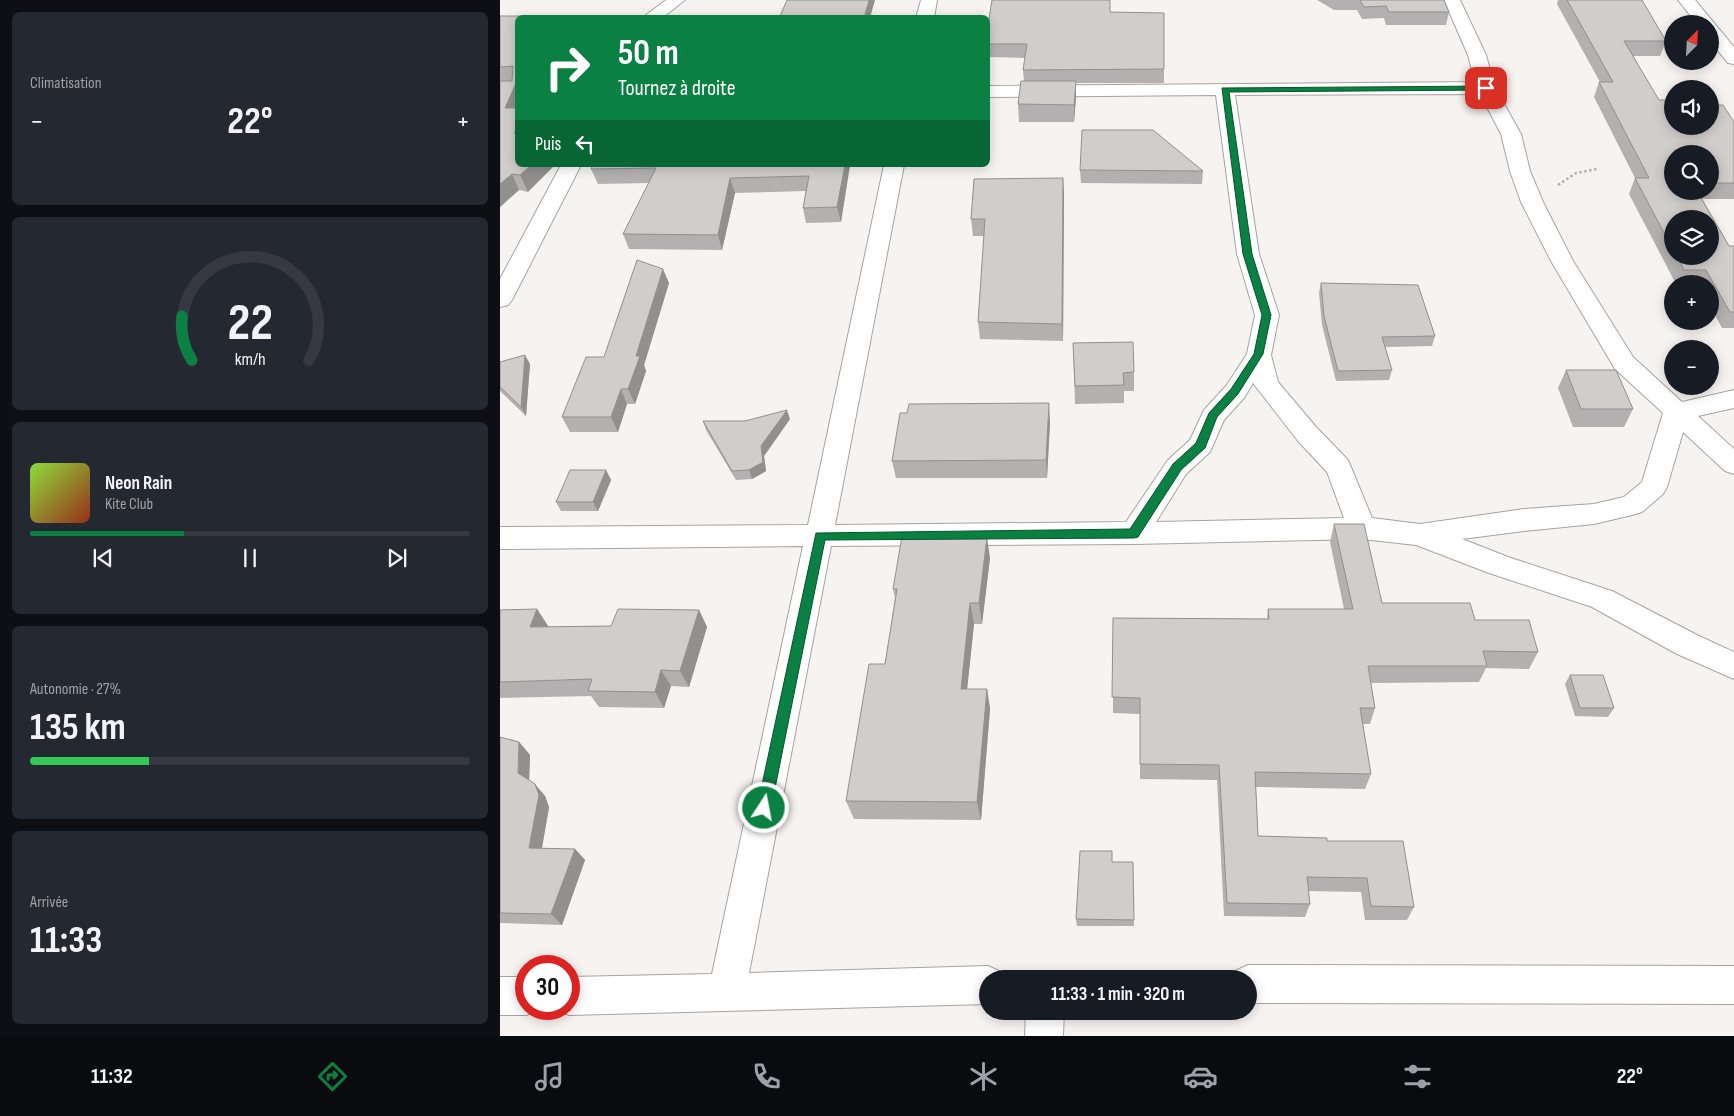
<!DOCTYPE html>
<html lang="fr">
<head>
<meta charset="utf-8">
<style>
  body { margin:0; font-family:"Sofia Sans Condensed",sans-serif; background:#242831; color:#f1f3f6; height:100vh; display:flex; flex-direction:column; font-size:19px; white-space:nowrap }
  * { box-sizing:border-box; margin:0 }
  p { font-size:16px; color:#9ea1a6 }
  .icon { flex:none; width:28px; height:28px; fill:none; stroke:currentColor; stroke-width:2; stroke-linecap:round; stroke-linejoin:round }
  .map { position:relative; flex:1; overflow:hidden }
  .side { display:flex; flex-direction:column; gap:12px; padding:12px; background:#0d0f14; width:500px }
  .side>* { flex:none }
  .guide { position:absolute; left:15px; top:15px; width:475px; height:152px; border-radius:8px; box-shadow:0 2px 12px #0003; background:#0b8043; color:#fff; overflow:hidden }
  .needle { width:32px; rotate:24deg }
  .buttons { position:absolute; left:1164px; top:15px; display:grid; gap:10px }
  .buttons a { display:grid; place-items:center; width:55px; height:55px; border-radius:50%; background:#171b24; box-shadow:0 2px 12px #0003; font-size:25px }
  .speed { position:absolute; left:15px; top:955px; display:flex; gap:10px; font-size:25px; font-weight:700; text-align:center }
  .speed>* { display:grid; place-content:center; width:65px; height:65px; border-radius:50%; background:#171b24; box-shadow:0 2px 12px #0003; line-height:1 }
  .speed .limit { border:8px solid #d22; background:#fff; color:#111 }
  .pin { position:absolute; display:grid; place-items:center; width:42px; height:42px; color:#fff; margin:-21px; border-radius:10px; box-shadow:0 2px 8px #0006 }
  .me { position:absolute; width:55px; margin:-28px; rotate:11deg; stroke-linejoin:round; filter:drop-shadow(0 0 4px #0008) }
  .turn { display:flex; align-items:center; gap:18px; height:105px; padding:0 20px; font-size:22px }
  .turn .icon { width:65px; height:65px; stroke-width:2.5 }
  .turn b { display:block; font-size:35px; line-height:42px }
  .then { display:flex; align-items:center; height:48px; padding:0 20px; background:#0003; gap:10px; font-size:19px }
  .big { font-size:38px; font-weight:700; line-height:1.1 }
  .side .widget { flex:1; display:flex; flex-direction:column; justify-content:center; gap:8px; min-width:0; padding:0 18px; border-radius:8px; background:#242831 }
  .side .dial { align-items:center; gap:0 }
  .dial svg { height:130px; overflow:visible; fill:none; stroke:#363941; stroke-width:7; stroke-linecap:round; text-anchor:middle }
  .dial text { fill:#f1f3f6; stroke:none }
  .song { display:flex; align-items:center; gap:15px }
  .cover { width:60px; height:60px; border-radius:8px; background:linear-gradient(135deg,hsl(90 70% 55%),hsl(10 70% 35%)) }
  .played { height:5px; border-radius:2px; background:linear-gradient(90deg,#0b8043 35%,#363941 35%) }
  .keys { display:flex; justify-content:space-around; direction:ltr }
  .heat { display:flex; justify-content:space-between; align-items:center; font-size:28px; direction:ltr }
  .charge { height:8px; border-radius:4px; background:linear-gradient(90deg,#34c759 27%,#363941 0) }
  .trip { position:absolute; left:479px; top:970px; width:278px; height:50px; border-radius:25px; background:#171b24; box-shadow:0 2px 12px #0003; font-weight:700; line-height:50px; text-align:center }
  .tab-bar { display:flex; height:80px; justify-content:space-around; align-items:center; background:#090b0e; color:#9ea1a6 }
  .tab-bar .icon { width:35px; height:35px }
  .tab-bar .current { color:#0b8043 }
  .tab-bar b { font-size:22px; color:#f1f3f6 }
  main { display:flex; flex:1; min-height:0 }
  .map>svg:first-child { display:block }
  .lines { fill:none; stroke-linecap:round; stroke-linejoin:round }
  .minor-casing { stroke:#a6a3a0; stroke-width:2 }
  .path { stroke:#b4b0af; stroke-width:2.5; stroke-dasharray:2.5 2.5; stroke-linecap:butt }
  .minor { fill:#fff; fill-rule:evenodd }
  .wall { fill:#b3b0af; fill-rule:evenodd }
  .shaded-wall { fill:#92908e }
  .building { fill:#d0cdcb; stroke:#92908e }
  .route { fill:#0b8043; stroke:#07532c }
</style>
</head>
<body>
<main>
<section class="side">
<div class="widget"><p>Climatisation</p>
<div class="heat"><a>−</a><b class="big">22°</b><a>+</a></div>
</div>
<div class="widget dial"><svg viewBox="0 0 100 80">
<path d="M14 69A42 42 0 1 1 86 69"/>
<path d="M14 69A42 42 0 0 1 8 42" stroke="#0b8043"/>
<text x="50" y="56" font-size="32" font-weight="700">22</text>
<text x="50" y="72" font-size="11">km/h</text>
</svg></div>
<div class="widget">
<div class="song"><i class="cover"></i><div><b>Neon Rain</b><p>Kite Club</p></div></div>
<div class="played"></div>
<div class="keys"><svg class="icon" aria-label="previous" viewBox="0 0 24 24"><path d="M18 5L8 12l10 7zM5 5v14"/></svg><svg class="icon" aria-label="pause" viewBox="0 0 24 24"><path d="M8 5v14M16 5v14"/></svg><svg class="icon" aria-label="next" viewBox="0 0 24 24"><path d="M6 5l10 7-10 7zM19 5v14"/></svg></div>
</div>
<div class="widget"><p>Autonomie · 27%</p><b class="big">135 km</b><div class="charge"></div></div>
<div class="widget"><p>Arrivée</p><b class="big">11:33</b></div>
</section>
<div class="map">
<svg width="1234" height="1036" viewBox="0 0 1234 1036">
  <rect width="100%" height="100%" fill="#f7f3f1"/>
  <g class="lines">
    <defs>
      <g id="minor">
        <path d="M166 0H185L162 18H142Z"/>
        <path d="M421 0H437L434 18H416Z"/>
        <path d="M944 0H960L986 55 995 88 1021 134 1030 171 1043 202 1073 261 1133 357 1182 402 1234 390V408L1198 416 1234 449V474L1225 471 1183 432 1167 487 1163 494 1142 512 1132 515 1094 524 1024 531 962 539 1008 557 1112 591 1199 636 1234 652V679L1177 654 1092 607 989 573 916 545 862 539 634 544 331 546 249 973 488 966 501 972 504 979H488V1004L69 1015 56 1009H69V977L212 974 303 546 0 549V527L308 525 384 165H404L335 525 626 522 668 460 690 440 704 410 726 386 747 354 755 315 737 254 716 95 488 97V86L975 82 968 55ZM980 94 1001 134 1010 171 1021 202 1051 261 1115 369 1163 413 1142 482 1124 497 1094 504 1024 509 920 524 872 518 848 460 816 427 778 382 771 355 779 315 759 254 735 95ZM753 383 798 441 827 472 844 518 656 522 686 474 710 452 724 420 744 398Z"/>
        <path d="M1178 0H1195L1234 47V64L1228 63 1210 41V24H1197Z"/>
        <path d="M61 165H81L12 300 8 305 0 307V279Z"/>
        <path d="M748 965 1234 966V1004L748 1003V979H732L735 971Z"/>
        <path d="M0 977H26V1009H39L26 1015H0Z"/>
        <path d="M526 1011H564L563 1036H525Z"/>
      </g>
    </defs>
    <use href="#minor" class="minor-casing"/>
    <path class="path" d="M1058 185 1076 173 1097 169"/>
    <use href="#minor" class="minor"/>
  </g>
  <g class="wall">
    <path d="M817 0H944L949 12 946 25H886L884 18 862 19 857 10H834Z"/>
    <path d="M1058 0H1142L1166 41 1160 56H1132L1159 100 1168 104 1234 122V199H1202L1229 246H1234V328H1222L1210 306V284H1176L1129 194 1135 178 1094 97 1099 82H1100L1057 4ZM1210 154V191H1172ZM1172 219 1210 256H1172Z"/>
    <path d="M610 12 664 69V83H576V98L574 122H519L518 104 524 81 523 70 525 58 488 57V25Z"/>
    <path d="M0 16H46L47 18H18V165L28 192 19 190 0 207Z"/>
    <path d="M93 165H350L341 222 306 223 303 208 306 191 235 193 222 250 129 249 123 234 149 183 98 184 91 169Z"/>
    <path d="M580 170 703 171 702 184 581 183Z"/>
    <path d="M563 178 564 195 563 341 480 339 478 322 484 236H473L471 219Z"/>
    <path d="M169 283 144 365 146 371 135 404H127L118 432H70L62 417 104 357Z"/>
    <path d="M821 283 935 336 932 346 885 347 892 370 889 380 836 381 822 325 819 293Z"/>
    <path d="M573 343 634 372V391H624V403L575 404Z"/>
    <path d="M0 362 30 364 26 416 0 391Z"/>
    <path d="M1066 370 1133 409 1124 427H1073L1058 388Z"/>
    <path d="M290 419 264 456 266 471 252 479 236 480 206 430 203 421H245Z"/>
    <path d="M550 422 547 478H396L392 461Z"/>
    <path d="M106 470 111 480 98 511H61L56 502Z"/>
    <path d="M834 524 882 603 975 620 1038 652 1029 669 986 668 979 682 871 683 875 708 870 724H863L871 774 865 789 756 787 758 836 827 841 914 907 907 920H865L861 892 808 891 810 904 805 917 724 916 717 780 640 779V714L613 713V618L767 619 768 609H844L830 542Z"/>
    <path d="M490 558 482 624H474L467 689H487L490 709 481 820 354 819 346 801 385 664 395 598 393 589Z"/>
    <path d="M37 609 48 626V627L111 626 199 610 207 627 189 687 171 686 164 708 99 707 91 696 0 698V610Z"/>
    <path d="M1070 675 1114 708 1108 717 1075 716 1065 684Z"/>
    <path d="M0 737 19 742 30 755 29 780 45 796 49 807 42 848 75 849 85 860 62 925 0 923Z"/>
    <path d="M612 862H633L634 926H577L576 919Z"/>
  </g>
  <g class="shaded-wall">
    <path d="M369 0H375L370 18H364Z"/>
    <path d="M18 79V110L5 108Z"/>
    <path d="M576 81V98L574 122V105Z"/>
    <path d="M31 165H55L28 192 20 175Z"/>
    <path d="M345 165H350L341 222 337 207Z"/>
    <path d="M12 174 19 190 0 207V184Z"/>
    <path d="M230 178 235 193 222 250 218 235Z"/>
    <path d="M563 178 564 195 563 341 562 324Z"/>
    <path d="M163 269 169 283 144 365 146 371 135 404 128 389 136 356Z"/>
    <path d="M25 355 30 364 26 416 21 407Z"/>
    <path d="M121 389 127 404 118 432 111 417Z"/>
    <path d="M549 403 550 422 547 478 546 460Z"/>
    <path d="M287 410 290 419 264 456 266 471 252 479 249 470 261 446Z"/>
    <path d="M106 470 111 480 98 511 93 502Z"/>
    <path d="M487 537 490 558 482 624 479 603Z"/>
    <path d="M470 603 474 624 465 709 461 689Z"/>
    <path d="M37 609 48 626 42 644 30 627Z"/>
    <path d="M199 610 207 627 189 687 180 671Z"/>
    <path d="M161 670 171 686 164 708 155 692Z"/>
    <path d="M487 689 490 709 481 820 477 802Z"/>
    <path d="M19 742 30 755 29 785 18 773Z"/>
    <path d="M35 784 45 796 49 807 40 859 29 848Z"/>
    <path d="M75 849 85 860 62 925 51 914Z"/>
  </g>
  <g class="building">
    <path d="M287 0H369L364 18H226L227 17 280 16Z"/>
    <path d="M492 0H610V12L664 13V69L523 70 527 44H488V25Z"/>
    <path d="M860 0H944L949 12H889L886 6 864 7Z"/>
    <path d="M1067 0H1142L1166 41H1124L1159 100H1165L1168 104H1172V126H1210V105H1223L1234 122V183H1210V154H1172V191H1197L1229 246H1234V312H1230L1206 270H1184L1177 256H1210V219H1172V248L1135 178H1149L1099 82H1113Z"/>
    <path d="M0 16H46V18H18V79L5 108H18V127L14 133H18V165H31L20 175 12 174 0 184V81H12L13 66 0 67Z"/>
    <path d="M521 81H576L574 105 518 104Z"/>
    <path d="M582 130H653L703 171 580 170Z"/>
    <path d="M93 165H345L337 207 303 208 309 176 230 178 218 235 123 234 156 168 91 169Z"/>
    <path d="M563 178 562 324 478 322 485 219H471L474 179Z"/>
    <path d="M137 260 163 269 136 356H140L128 389H121L111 417H62L86 357H104Z"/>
    <path d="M821 283 918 285 935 336 882 337 892 370 838 371 824 316Z"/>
    <path d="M633 342 634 372 623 373 624 385 575 386 573 343Z"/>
    <path d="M25 355 21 407 0 387V362Z"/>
    <path d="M1066 370H1116L1133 409H1081Z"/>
    <path d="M549 403 546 460 392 461 400 413H407L409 404Z"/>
    <path d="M287 410 261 446 263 462 249 470 232 471 203 421H245Z"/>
    <path d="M70 470H106L93 502H56Z"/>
    <path d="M834 524H864L882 603H970L975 620H1029L1038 652 983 651 987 666H868L875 708H860L871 774 755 772 758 836 827 838V841H903L914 907 871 906 867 878 807 877 810 904 727 903 719 765 640 764V698L612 697 613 618 769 619 768 609H853Z"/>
    <path d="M402 536 487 537 479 603H470L461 689H487L477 802 346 801 369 664H385L397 589H393Z"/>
    <path d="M37 609 30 627 111 626 118 609 199 610 180 671 161 670 155 692 88 691 92 679 0 682V610Z"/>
    <path d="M1070 675H1103L1114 708H1080Z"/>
    <path d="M0 737 19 742 18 773 35 784 39 795 29 848 75 849 51 914 0 913Z"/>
    <path d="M580 851H612V862H633L634 920 576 919Z"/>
  </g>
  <path class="route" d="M989 86 990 88 986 90 729 92 752 254 771 315 763 354 738 394 717 417 705 448 681 470 638 537 634 538 325 540 271 808 269 813 264 815 259 813 257 808 316 533 630 529 673 464 696 443 709 413 731 389 754 354 762 315 743 254 722 88Z"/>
</svg>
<div class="buttons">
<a><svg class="needle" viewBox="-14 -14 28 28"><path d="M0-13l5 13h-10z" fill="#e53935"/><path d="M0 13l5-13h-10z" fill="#9ea1a6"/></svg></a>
<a><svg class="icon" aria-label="sound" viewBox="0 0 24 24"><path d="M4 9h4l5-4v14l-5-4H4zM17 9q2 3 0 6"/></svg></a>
<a><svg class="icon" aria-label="search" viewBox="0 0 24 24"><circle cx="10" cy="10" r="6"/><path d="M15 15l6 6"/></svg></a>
<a><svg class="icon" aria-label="layers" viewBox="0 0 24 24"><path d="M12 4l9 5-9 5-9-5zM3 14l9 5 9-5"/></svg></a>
<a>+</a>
<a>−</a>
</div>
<div class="speed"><div class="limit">30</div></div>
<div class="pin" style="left:986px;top:88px;background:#d93025"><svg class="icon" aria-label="arrive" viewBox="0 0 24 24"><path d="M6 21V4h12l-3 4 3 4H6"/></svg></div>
<svg class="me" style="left:264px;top:808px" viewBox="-20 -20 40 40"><circle r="17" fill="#0b8043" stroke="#fff" stroke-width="3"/><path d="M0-11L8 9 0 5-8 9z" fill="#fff"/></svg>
<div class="trip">11:33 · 1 min · 320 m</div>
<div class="guide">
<div class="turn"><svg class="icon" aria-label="right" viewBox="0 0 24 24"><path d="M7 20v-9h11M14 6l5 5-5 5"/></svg><div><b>50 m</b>Tournez à droite</div></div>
<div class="then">Puis<svg class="icon" aria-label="left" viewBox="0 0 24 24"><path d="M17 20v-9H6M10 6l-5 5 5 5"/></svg></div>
</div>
</div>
</main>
<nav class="tab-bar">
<b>11:32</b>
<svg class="icon current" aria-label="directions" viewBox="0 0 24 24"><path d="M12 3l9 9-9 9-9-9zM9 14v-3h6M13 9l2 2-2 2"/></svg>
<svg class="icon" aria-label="music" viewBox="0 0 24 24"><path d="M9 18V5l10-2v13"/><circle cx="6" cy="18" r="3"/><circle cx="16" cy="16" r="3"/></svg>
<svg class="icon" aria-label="phone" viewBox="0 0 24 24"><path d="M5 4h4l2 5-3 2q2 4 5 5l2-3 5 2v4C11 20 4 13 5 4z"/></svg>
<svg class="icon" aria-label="climate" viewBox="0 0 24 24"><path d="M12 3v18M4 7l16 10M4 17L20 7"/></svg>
<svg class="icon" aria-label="car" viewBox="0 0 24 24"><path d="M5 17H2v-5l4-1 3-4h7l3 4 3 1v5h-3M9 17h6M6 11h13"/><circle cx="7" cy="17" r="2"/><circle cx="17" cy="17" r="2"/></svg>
<svg class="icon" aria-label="filters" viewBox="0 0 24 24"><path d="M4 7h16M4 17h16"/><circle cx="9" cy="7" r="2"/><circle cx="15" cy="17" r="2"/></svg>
<b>22°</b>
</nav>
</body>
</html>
